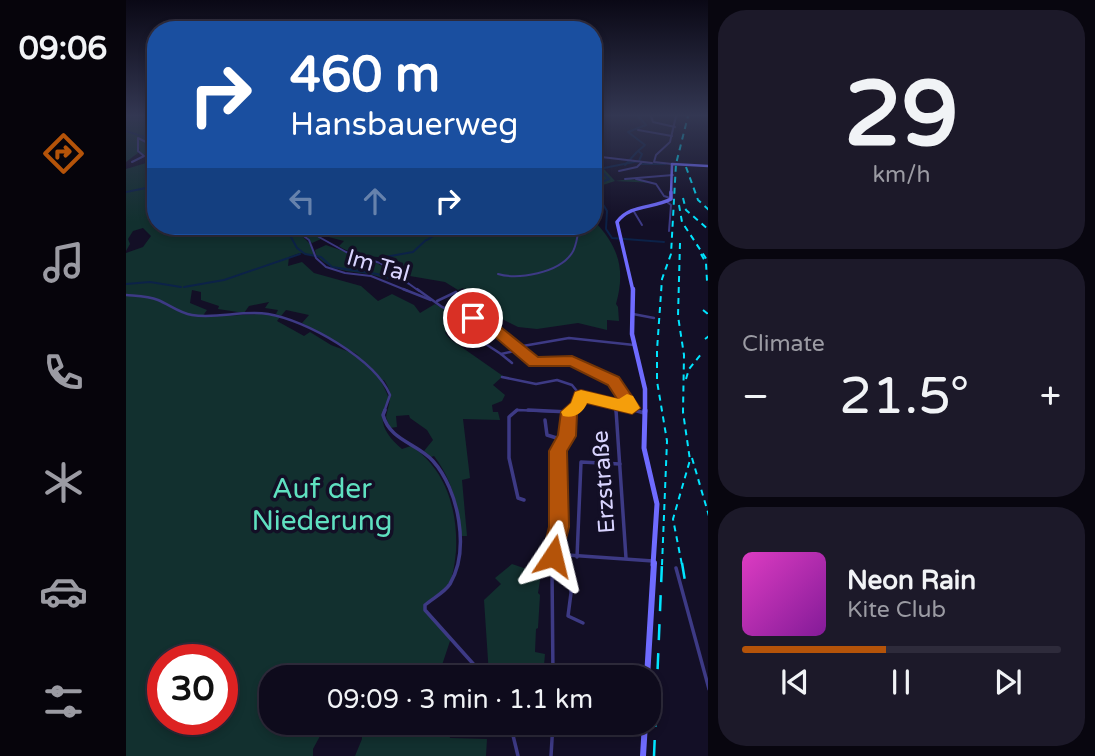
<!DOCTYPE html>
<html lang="en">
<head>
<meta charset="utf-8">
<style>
  body { margin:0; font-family:"Varela Round",sans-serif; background:#1c1929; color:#f1f3f6; height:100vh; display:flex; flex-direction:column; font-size:26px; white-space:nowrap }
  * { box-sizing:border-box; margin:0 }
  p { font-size:23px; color:#9b9ba3 }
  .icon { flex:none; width:38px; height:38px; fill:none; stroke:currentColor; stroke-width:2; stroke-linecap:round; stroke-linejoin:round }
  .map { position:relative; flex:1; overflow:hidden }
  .drawer { display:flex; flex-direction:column; gap:10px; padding:10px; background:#08060f; width:387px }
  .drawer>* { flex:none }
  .banner { position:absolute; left:21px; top:21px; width:455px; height:214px; border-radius:28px; box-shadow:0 4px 10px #0003,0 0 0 2px #2e2b3b; background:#1a4fa0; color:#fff; overflow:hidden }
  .speed { position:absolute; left:21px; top:644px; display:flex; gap:14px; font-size:35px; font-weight:700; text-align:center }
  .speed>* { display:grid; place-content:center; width:91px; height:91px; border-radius:50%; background:#0e0b1c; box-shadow:0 4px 10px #0003,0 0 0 2px #2e2b3b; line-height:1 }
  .speed .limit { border:10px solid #d22; background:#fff; color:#111 }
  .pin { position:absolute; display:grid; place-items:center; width:60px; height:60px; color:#fff; margin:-30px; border:4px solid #fff; border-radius:50%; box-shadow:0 2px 7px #0007 }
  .me { position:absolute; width:77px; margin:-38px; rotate:10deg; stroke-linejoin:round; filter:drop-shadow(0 0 5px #0008) }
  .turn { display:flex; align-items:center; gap:24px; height:147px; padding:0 28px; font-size:32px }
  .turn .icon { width:91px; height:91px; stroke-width:2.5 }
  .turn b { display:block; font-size:49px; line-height:60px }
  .lanes { display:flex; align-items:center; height:66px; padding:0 28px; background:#0003; justify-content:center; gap:35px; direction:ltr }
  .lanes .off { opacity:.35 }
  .big { font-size:52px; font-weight:600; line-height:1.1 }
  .drawer .card { flex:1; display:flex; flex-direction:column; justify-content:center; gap:10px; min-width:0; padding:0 24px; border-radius:28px; background:#1c1929 }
  .drawer .dial { align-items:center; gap:0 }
  .dial b { font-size:91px; line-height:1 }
  .song { display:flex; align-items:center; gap:21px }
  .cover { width:84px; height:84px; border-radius:10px; background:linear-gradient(135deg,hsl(310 70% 55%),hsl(290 70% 35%)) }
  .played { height:7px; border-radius:4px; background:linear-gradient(90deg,#b45309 45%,#2e2b3b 45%) }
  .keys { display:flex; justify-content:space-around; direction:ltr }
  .heat { display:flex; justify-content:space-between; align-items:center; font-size:38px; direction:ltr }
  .trip { position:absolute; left:133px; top:665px; width:402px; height:70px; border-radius:28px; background:#0e0b1c; box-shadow:0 4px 10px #0003,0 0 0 2px #2e2b3b; font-weight:600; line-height:70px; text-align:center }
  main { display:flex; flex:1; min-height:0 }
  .tabs { display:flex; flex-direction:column; width:126px; justify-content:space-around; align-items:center; background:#06040b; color:#9b9ba3 }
  .tabs .icon { width:49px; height:49px }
  .tabs .active { color:#b45309 }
  .tabs b { font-size:32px; color:#f1f3f6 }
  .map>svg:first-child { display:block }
  .green { fill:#12302f; fill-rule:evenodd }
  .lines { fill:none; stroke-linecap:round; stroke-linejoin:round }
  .stream { stroke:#0c2248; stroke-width:2 }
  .minor-far2 { stroke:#3d3a85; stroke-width:2 }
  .minor-far1 { stroke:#3d3a85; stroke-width:2.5 }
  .minor { stroke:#3d3a85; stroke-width:3.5 }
  .secondary-far4 { stroke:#6f6bff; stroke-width:2.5 }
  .secondary-far3 { stroke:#6f6bff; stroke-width:3.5 }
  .secondary-far2 { stroke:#6f6bff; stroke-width:4.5 }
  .secondary-far1 { stroke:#6f6bff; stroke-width:5 }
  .secondary { stroke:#6f6bff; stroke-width:6 }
  .rail-far1 { stroke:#00e5ff; stroke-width:2; stroke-dasharray:6 5; stroke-linecap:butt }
  .rail { stroke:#00e5ff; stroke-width:2.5; stroke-dasharray:16 13; stroke-linecap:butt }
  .route { fill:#b45309; stroke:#753606; stroke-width:2 }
  .slow { fill:#f59e0b }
  .labels { text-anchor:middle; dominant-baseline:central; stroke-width:7; stroke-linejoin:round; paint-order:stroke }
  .street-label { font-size:23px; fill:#d9d4ff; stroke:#130f26 }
  .near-park-label { font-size:28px; fill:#5fe0c0; stroke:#130f26 }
</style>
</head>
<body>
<main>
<nav class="tabs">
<b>09:06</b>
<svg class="icon active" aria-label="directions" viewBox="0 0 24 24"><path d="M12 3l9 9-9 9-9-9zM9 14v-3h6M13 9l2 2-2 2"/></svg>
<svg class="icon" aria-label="music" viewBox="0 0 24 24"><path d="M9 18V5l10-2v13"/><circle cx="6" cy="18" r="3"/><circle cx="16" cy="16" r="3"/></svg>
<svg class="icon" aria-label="phone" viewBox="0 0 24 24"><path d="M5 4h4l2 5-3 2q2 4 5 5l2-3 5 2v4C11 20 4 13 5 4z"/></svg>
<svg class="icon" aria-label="climate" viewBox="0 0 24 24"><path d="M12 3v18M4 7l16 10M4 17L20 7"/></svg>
<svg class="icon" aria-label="car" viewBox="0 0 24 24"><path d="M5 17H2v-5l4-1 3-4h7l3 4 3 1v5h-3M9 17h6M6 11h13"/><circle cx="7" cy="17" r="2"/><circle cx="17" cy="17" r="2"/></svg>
<svg class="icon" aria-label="filters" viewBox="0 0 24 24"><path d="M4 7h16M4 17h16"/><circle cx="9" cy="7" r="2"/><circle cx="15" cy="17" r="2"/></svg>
</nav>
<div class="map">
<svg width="583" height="756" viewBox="0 0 583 756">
  <rect width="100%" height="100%" fill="#130f26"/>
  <g class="green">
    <path d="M0 116H30V146L25 144 30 147V159L14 153 12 141V153L0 162Z"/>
    <path d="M467 157 489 181 504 179 528 183 489 181 468 188 475 211 471 224C494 249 499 272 490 304L492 307 493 321 481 320V330L452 323 411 329 392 327 346 304 342 301 346 296 337 288 332 290 319 282 278 275 277 263C257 254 231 259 213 246L218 241 191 234 194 226H223L239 231 244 228 243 226H467Z"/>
    <path d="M30 160V226H183L195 239 186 243 170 230 186 246 188 255 174 253 163 257 162 266 176 262 188 273 235 286 252 301 266 294 288 305 294 313 309 304 323 312 339 316 319 333 324 339 377 376 367 385 379 395 376 401 366 405 367 412H372L374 420 337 419 344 478 336 480 341 536H334C333 506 326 480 308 456L305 457 298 451 307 440 301 430 284 418 283 415 270 416 271 427 264 428 260 417C263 402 268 395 258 380L255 381 263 398C250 419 258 434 276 449L285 446C320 469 332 510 330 551 329 560 328 574 323 583 318 591 305 598 298 604L299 610 325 638 316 665 319 667 318 677H145V723H201L187 749V756H0V253L17 247 25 236 17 228 7 231 2 239 4 244 0 251V169ZM66 290 75 292V300L93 306 92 309 118 313 123 306 143 302 139 308 152 310 150 314 155 316 160 310 183 315 176 323 234 356 205 345 184 332 178 336 151 321 154 317 135 314 76 317 81 310 64 303ZM37 660H96V719H37Z"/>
    <path d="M200 245 234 257 230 262H249L275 278C258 280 258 277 242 274 222 271 204 271 190 255L189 250Z"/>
    <path d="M386 564 415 574 412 593 414 595 412 628 410 629 409 652 419 654 417 677 363 675 358 600 375 584 369 578Z"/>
    <path d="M236 723H321L324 738 361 739 360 756H229L236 739Z"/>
  </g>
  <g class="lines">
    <g class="stream">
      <path d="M512 116 520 125 502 132 519 145 512 151 516 154 513 161 473 169 483 179 474 183 469 191 481 211 480 229 486 238 538 242"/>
      <path d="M0 131 30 141"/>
      <path d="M515 164H539"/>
      <path d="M499 165 511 152"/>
      <path d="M0 192 30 186"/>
      <path d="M159 226 171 248 179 254 195 257 206 267 251 274 283 284"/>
      <path d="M301 240 315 231 316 226"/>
      <path d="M259 257 287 252 300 240"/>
      <path d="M254 261 257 258"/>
      <path d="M0 284 24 282 55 287"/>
      <path d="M58 287 98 280 174 254"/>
    </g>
    <g class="minor-far2">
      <path d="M525 116 527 122 549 127"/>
      <path d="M512 130 546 136"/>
      <path d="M467 156 526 163"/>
      <path d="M6 162 18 156 12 151V138L30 147"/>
      <path d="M546 164 528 162 530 155 544 142 550 116"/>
      <path d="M493 171 511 167 516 162"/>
      <path d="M499 179 547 175"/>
      <path d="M510 179 530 184 538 196 544 198"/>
      <path d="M467 183 474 177 471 169 475 166 468 156"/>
      <path d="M541 202 545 205 543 231"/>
      <path d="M507 210 516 225"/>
      <path d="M164 226 183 240 190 258 200 267 219 273 245 276 282 291"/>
      <path d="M193 226 190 234 193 237 220 252 254 263 293 291"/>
      <path d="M372 274C392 280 433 273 446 253 451 246 451 234 454 226"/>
    </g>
    <g class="minor-far1">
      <path d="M277 289 305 300"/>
      <path d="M291 289 316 307 366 327 408 363 446 361 491 383 506 408"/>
      <path d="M0 295C10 296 22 296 32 300 44 305 53 313 66 315 91 319 117 310 142 314 180 320 249 359 264 395L258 412"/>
      <path d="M311 301 330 292"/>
      <path d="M507 314 528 318"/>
      <path d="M350 319 335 328 375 354 393 350"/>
      <path d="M391 347 443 338 508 345"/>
      <path d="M375 354 386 363"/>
      <path d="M376 377 410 384 431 380 446 385 455 396 515 412"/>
      <path d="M489 403 490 412"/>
      <path d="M389 412 391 410 443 412"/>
      <path d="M443 412 452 406 455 396"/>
    </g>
    <g class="minor">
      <path d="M259 410 257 415C264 441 291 443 307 461 333 490 344 550 324 584 318 593 307 598 299 605V610L359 677"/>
      <path d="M391 410 383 417V458L392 498 398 500"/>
      <path d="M402 410 443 412"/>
      <path d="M490 410 500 558"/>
      <path d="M508 410 518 413"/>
      <path d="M419 420 421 435 437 440"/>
      <path d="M427 554 527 561"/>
      <path d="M443 556 445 593 442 616 457 623"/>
      <path d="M451 557 455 462 494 464"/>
      <path d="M550 568 583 689"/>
      <path d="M427 677 426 569 433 527 431 457 433 446 442 432 445 410"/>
      <path d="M384 723 392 756"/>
      <path d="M425 756 427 723"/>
    </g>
    <path class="secondary-far4" d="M545 194 546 164 583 166"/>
    <path class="secondary-far3" d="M507 291 491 222C504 204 527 209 545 199V192"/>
    <path class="secondary-far2" d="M507 289 506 334 519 389V412"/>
    <path class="secondary-far1" d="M519 410 518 448 531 504 527 565"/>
    <g class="secondary">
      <path d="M521 677 528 563"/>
      <path d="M517 756 519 723"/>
    </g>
    <g class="rail-far1">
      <path d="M560 167 572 200 583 210"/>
      <path d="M557 198 560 210 583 230"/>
      <path d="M553 205 556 222 583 263"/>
      <path d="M554 243 552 316 558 355 557 412 564 460 547 519 556 565"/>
      <path d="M575 254 580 263 581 281"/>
      <path d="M577 310 583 315"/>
      <path d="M579 339 583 336"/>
      <path d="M560 379 563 369 576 353"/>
      <path d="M566 458 583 516"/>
      <path d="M536 565 541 441 531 381V350L536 279 545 254 550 164 562 116"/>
    </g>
    <g class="rail">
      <path d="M556 563 559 581"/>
      <path d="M528 756 536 563"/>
    </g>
  </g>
  <linearGradient id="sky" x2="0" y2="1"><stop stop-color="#0a0815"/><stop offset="0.52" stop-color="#333752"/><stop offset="1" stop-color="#333752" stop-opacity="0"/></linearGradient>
  <rect width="583" height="222" fill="url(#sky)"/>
  <path class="route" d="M347 314 371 324 412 357 446 356 493 377 514 408 506 414 461 403 451 414 450 436 441 451 443 527 434 563 427 566 419 563 416 556 423 527V451L432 435 435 412 445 403 449 392 455 390 491 399 482 385 444 366H403L361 330 342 321V315Z"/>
  <path class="slow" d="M455 390 493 399 501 394 507 396 514 408 506 414 461 403C457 413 448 419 437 416L435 412 445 403 449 392Z"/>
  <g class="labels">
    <g class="street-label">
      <text transform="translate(252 266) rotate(16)">Im Tal</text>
      <text transform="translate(478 482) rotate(-94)">Erzstraße</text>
    </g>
    <g class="near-park-label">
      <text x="196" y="489">Auf der<tspan x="196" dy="32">Niederung</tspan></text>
    </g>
  </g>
</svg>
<div class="speed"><div class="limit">30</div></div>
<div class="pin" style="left:347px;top:318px;background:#d93025"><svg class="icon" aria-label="arrive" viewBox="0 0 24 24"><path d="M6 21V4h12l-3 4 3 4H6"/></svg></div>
<svg class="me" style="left:427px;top:556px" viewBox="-20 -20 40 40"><path d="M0-17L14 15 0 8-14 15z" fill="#b45309" stroke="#fff" stroke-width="4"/></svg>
<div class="trip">09:09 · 3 min · 1.1 km</div>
<div class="banner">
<div class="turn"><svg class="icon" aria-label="right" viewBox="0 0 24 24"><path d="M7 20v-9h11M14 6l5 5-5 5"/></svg><div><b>460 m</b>Hansbauerweg</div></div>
<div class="lanes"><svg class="icon off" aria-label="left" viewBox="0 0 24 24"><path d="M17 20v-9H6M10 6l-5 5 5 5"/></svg><svg class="icon off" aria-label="ahead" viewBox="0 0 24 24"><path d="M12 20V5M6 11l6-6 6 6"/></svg><svg class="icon" aria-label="right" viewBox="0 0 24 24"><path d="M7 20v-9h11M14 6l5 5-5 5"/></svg></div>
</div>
</div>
<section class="drawer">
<div class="card dial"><b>29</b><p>km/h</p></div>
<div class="card"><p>Climate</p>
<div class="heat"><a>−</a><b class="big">21.5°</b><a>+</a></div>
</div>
<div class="card">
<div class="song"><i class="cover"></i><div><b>Neon Rain</b><p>Kite Club</p></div></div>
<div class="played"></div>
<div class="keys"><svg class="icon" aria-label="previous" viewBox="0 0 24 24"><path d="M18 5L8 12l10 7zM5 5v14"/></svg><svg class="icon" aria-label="pause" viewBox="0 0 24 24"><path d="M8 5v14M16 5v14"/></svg><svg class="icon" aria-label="next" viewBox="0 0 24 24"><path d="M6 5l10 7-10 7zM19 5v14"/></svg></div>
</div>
</section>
</main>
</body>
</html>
